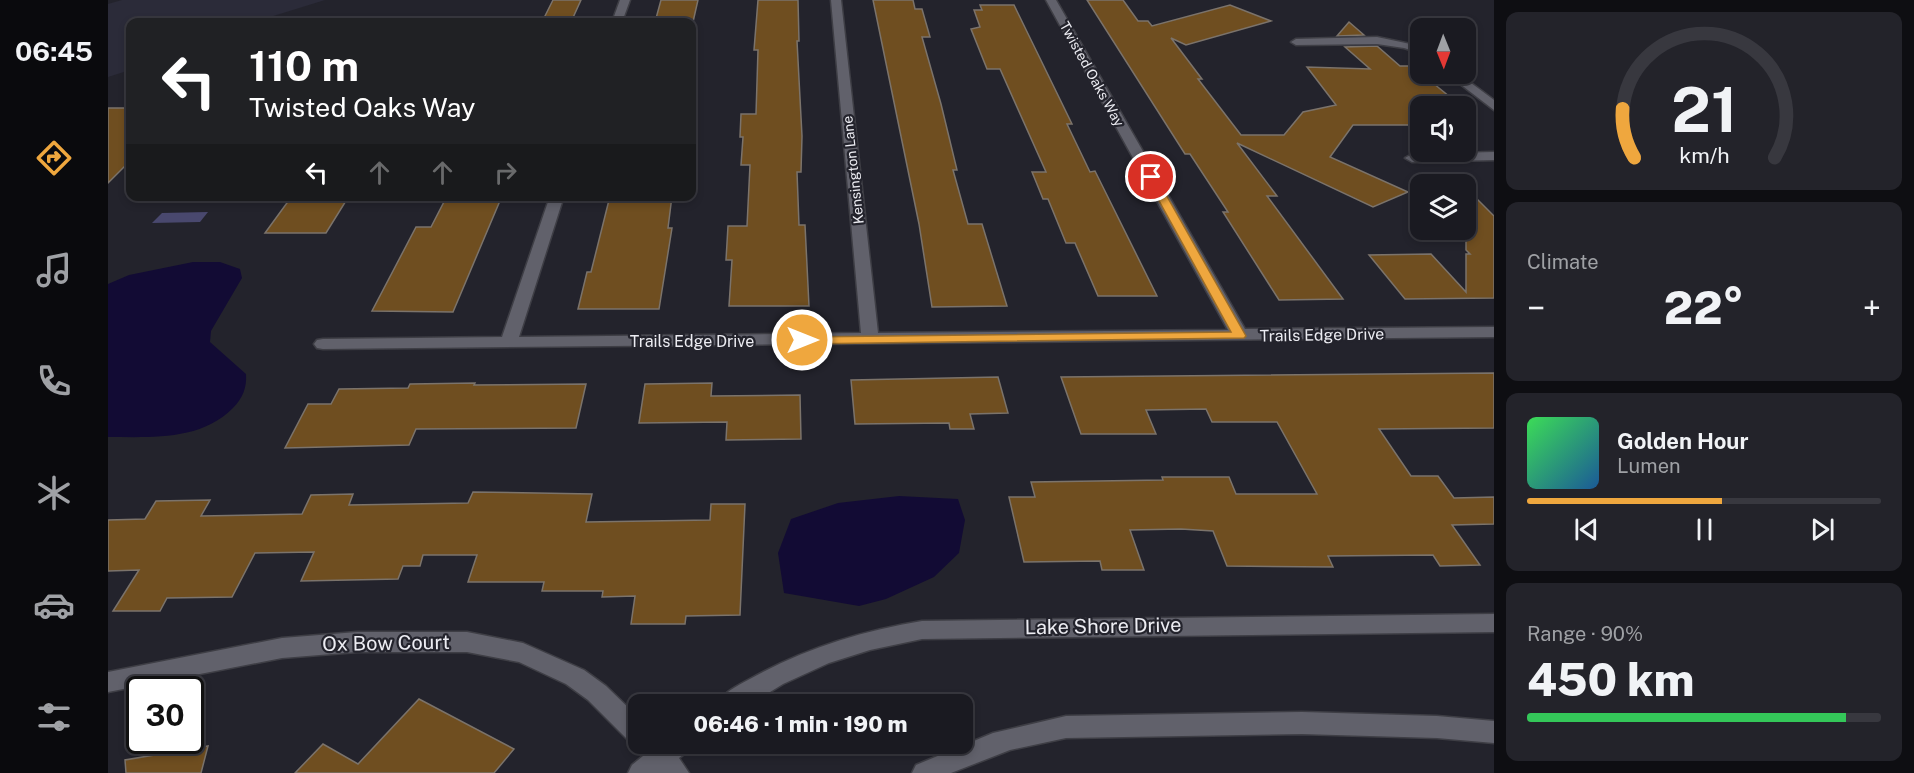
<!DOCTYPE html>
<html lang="en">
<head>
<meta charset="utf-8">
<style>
  body { margin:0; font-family:"Public Sans",sans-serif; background:#23232a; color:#f1f3f6; height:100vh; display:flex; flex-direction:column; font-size:22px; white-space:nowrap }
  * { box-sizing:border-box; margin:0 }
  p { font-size:20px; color:#9fa1a5 }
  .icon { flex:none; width:33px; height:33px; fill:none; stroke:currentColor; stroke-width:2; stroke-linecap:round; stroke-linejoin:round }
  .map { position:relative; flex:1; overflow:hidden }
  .drawer { display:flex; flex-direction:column; gap:12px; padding:12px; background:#0e0e12; width:420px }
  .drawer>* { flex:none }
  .hud { position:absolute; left:18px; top:18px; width:570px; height:183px; border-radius:12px; box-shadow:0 3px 9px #0003,0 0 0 2px #38383f; background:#202124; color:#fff; overflow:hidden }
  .needle { width:39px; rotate:179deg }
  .buttons { position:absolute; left:1302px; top:18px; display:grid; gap:12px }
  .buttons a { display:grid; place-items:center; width:66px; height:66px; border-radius:12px; background:#1a1a21; box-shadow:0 3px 9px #0003,0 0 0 2px #38383f; font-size:30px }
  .speed { position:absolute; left:18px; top:676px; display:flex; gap:12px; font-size:30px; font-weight:700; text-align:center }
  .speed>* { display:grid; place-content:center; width:78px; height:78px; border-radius:50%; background:#1a1a21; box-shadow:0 3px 9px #0003,0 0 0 2px #38383f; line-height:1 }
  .speed .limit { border:3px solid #111; border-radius:9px; background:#fff; color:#111 }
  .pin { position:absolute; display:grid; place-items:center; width:51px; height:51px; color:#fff; margin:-26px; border:3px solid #fff; border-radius:50%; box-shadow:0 2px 6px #0007 }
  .me { position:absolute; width:66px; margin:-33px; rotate:90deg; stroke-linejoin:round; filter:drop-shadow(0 0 4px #0008) }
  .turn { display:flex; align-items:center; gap:21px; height:126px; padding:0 24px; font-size:27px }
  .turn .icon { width:78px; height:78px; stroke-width:2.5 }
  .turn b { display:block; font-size:42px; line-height:51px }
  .lanes { display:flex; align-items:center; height:57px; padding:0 24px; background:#0003; justify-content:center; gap:30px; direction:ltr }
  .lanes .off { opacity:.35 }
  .big { font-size:45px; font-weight:800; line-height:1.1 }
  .drawer .tile { flex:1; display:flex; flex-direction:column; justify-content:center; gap:9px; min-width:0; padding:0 21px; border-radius:12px; background:#23232a }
  .drawer .dial { align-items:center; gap:0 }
  .dial svg { height:156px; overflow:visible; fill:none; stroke:#38383f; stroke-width:7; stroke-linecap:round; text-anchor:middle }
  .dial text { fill:#f1f3f6; stroke:none }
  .song { display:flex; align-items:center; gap:18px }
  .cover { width:72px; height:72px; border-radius:9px; background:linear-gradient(135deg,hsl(130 70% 55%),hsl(210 70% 35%)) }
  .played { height:6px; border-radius:3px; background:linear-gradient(90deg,#efa73e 55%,#38383f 55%) }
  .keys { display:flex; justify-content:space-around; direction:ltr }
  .heat { display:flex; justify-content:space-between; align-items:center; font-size:33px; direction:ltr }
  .charge { height:9px; border-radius:4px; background:linear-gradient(90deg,#34c759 90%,#38383f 0) }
  .trip { position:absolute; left:520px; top:694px; width:345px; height:60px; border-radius:12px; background:#1a1a21; box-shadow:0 3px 9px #0003,0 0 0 2px #38383f; font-weight:800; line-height:60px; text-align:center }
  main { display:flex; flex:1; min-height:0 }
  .menu { display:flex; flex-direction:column; width:108px; justify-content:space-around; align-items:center; background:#0a0a0d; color:#9fa1a5 }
  .menu .icon { width:42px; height:42px }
  .menu .active { color:#efa73e }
  .menu b { font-size:27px; color:#f1f3f6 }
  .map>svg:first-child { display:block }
  .built { fill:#2b2b39 }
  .green { fill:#49486e }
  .water { fill:#120b34 }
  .building { fill:#6f4e20; stroke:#7b736b; stroke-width:1.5 }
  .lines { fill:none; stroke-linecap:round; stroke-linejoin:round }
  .street-casing { stroke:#3e3e45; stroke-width:3 }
  .street { fill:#61616b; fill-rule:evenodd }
  .route { fill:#efa73e; stroke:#9b6d28; stroke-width:1.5 }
  .labels { text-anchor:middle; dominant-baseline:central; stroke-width:4.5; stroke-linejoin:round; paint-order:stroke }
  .far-street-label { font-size:14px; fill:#ececf2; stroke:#23232c }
  .street-label { font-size:16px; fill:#ececf2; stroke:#23232c }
  .near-street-label { font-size:20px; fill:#ececf2; stroke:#23232c }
</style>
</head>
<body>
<main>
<nav class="menu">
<b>06:45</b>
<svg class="icon active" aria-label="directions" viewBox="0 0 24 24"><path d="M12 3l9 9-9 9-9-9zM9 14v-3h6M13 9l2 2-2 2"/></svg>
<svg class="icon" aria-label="music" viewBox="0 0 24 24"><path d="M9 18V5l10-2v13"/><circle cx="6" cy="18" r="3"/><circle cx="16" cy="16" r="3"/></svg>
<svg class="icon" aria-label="phone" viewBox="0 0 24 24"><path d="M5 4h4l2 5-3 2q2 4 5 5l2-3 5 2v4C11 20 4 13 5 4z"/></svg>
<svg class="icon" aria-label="climate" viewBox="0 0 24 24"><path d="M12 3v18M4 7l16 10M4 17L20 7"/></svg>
<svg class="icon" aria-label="car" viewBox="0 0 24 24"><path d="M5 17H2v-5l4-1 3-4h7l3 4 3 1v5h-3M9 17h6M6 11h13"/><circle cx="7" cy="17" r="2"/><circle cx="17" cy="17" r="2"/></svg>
<svg class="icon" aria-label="filters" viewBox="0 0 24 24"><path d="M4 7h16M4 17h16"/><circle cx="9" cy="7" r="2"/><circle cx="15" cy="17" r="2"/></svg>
</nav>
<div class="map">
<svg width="1386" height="773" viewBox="0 0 1386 773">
  <rect width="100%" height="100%" fill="#23232c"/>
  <path class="built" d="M14 0H217L146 22H22V70L0 77V4Z"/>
  <path class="green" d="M100 212 92 222 44 223 54 213Z"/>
  <g class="water">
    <path d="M85 262H112L132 269 134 278 103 331 102 342 138 374C139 387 135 398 125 408 92 441 44 437 0 437V284L21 275Z"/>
    <path d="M791 496 850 499 857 520 851 553 826 577 778 599 751 606 676 593 670 553 683 519 730 503Z"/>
  </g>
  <g class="building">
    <path d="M445 0H473L463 22H434Z"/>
    <path d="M553 0H590L585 22H547Z"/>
    <path d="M650 0H690L691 41H689L694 136 693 172H689L691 225H697L701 306H621L624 260H618L620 226H639L642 165H633L635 137H632L633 114H648L650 50H646Z"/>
    <path d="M765 0H805L807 9H814L822 37H814L833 104 849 170H845L860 224H874L899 306 824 307 811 224Z"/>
    <path d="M979 0H1015L1030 21H1040L1044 26 1122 5 1163 21 1078 45 1063 38 1094 79H1090L1133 135H1176L1195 112 1228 105 1199 67 1262 69 1237 47 1269 46 1292 66H1304L1353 106H1312V125H1245L1222 157 1300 192 1265 207 1129 143 1169 196H1159L1235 299 1171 300 1115 212H1120L1082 154H1077Z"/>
    <path d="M872 5H906L964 124H959L982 172 987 171 1049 296H990L967 243H958L940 199H935L924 172H938L892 69H879L863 29 872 27 866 10H874Z"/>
    <path d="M1241 22 1256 35 1229 36Z"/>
    <path d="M0 108H22V161L0 183Z"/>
    <path d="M1358 188 1386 216V298L1297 299 1261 255 1323 254 1358 292V254H1362L1358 250Z"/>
    <path d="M184 196H241L218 233H157Z"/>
    <path d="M339 196H394L345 312 264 311 308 227H323Z"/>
    <path d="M502 196H564L560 228H564L551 309H470L479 272H483Z"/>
    <path d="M1386 373V428L1271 429 1303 476H1330L1346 498 1386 497V524L1344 525 1372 565 1332 566 1325 555 1220 556 1225 567 1119 566 1105 531 1073 529 1022 530 1036 570H994L992 561 916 562 901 497H927L923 482 1055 480 1054 477H1121L1128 494H1209L1169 422H1104L1098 409 1038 410 1048 434H973L953 377Z"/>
    <path d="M890 377 900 413 862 414 866 429H842L841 423 747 424 743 380Z"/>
    <path d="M367 383 366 385 478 384 468 428 308 429 301 445 177 448 200 404H223L231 389 300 388 302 384Z"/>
    <path d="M604 383 603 396 692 395 693 439 618 440 619 422 531 423 537 384Z"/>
    <path d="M365 492 484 494 478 522 602 520 603 504H637L632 615 578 616 577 624H523L527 596 494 597 495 591H434L436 582H360L369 555H315L312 566H295L290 579 193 581 206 552 147 553 124 597 59 598 52 611H5L31 570 0 571V520L37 519 48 501 102 500 93 516 194 514 203 495 245 494 241 505 360 503Z"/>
    <path d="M311 699 406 749 386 773H187L215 744 250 764Z"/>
    <path d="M100 746 93 773H18L17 760Z"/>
  </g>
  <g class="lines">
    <defs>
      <g id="street">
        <path d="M512 0H522L514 22H504Z"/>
        <path d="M723 0H733L770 333 1120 330 938 0H948L1137 329 1386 327V337L215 349 209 348 206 344 209 340 215 339 394 337 442 196H456L411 337 753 333Z"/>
        <path d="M1269 37 1312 46V53L1296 48 1269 44 1188 45 1183 42 1188 39Z"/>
        <path d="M1339 74H1351L1386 100V110Z"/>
        <path d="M1386 152V160L1304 162 1297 158 1304 154Z"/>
        <path d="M1386 614V632L814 639 762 650 721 663 675 684 641 705H609C614 693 629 686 640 680 695 649 753 631 814 621Z"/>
        <path d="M249 632H359L415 643 476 670 498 686 531 718V744H583L579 752 571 758 581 773H520L524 765 535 756 528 744 522 742 480 700 458 684 411 662 359 652H249L174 658 0 692V672L174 638Z"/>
        <path d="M1194 712 1329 716 1386 721V743L1329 738 1194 734 958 738 902 750 843 773H804L808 765 885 733 958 716Z"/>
      </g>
    </defs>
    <use href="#street" class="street-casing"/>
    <use href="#street" class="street"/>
  </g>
  <path class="route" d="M1043 174 1048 177 1138 336 1136 338 694 344 687 340 694 337 1123 332 1038 177Z"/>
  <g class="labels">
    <g class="far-street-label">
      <text transform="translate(984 74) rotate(61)">Twisted Oaks Way</text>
      <text transform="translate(745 170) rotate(-96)">Kensington Lane</text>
    </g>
    <g class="street-label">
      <text transform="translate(1214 335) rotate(-1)">Trails Edge Drive</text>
      <text x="584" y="341">Trails Edge Drive</text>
    </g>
    <g class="near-street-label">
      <text transform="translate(995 626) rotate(-1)">Lake Shore Drive</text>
      <text transform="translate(278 643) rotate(-1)">Ox Bow Court</text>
    </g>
  </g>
</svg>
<div class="buttons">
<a><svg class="needle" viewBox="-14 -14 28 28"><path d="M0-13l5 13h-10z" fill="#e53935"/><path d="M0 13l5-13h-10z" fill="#9fa1a5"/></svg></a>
<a><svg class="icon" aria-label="sound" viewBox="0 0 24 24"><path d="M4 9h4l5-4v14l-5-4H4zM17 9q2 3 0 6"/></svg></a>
<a><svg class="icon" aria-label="layers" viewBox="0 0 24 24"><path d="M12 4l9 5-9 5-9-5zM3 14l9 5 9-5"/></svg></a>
</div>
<div class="speed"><div class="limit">30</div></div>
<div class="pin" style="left:1043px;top:177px;background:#d93025"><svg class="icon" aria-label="arrive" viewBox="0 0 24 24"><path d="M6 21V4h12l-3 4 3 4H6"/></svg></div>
<svg class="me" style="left:694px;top:340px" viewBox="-20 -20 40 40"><circle r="17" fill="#efa73e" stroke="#fff" stroke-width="3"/><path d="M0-11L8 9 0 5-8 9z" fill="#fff"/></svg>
<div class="trip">06:46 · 1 min · 190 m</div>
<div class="hud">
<div class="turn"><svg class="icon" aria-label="left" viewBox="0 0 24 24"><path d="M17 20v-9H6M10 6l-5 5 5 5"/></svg><div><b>110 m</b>Twisted Oaks Way</div></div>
<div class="lanes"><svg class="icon" aria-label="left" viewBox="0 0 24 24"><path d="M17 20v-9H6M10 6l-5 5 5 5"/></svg><svg class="icon off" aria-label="ahead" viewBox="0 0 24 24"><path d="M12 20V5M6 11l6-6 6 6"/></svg><svg class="icon off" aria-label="ahead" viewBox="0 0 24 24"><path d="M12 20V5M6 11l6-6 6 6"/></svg><svg class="icon off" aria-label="right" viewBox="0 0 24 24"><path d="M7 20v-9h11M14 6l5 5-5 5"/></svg></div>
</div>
</div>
<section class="drawer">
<div class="tile dial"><svg viewBox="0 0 100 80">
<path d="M14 69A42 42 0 1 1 86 69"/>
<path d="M14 69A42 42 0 0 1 8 44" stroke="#efa73e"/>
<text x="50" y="56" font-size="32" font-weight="700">21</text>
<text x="50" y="72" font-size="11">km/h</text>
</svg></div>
<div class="tile"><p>Climate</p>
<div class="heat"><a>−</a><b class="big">22°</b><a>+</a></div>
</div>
<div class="tile">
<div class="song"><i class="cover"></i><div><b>Golden Hour</b><p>Lumen</p></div></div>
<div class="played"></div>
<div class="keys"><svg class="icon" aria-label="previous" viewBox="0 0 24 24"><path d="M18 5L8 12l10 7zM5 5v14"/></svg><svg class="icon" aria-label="pause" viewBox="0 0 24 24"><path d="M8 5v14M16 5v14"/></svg><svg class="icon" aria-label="next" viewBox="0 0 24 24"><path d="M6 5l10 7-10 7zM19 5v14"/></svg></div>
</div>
<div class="tile"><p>Range · 90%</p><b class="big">450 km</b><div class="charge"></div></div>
</section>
</main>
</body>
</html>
